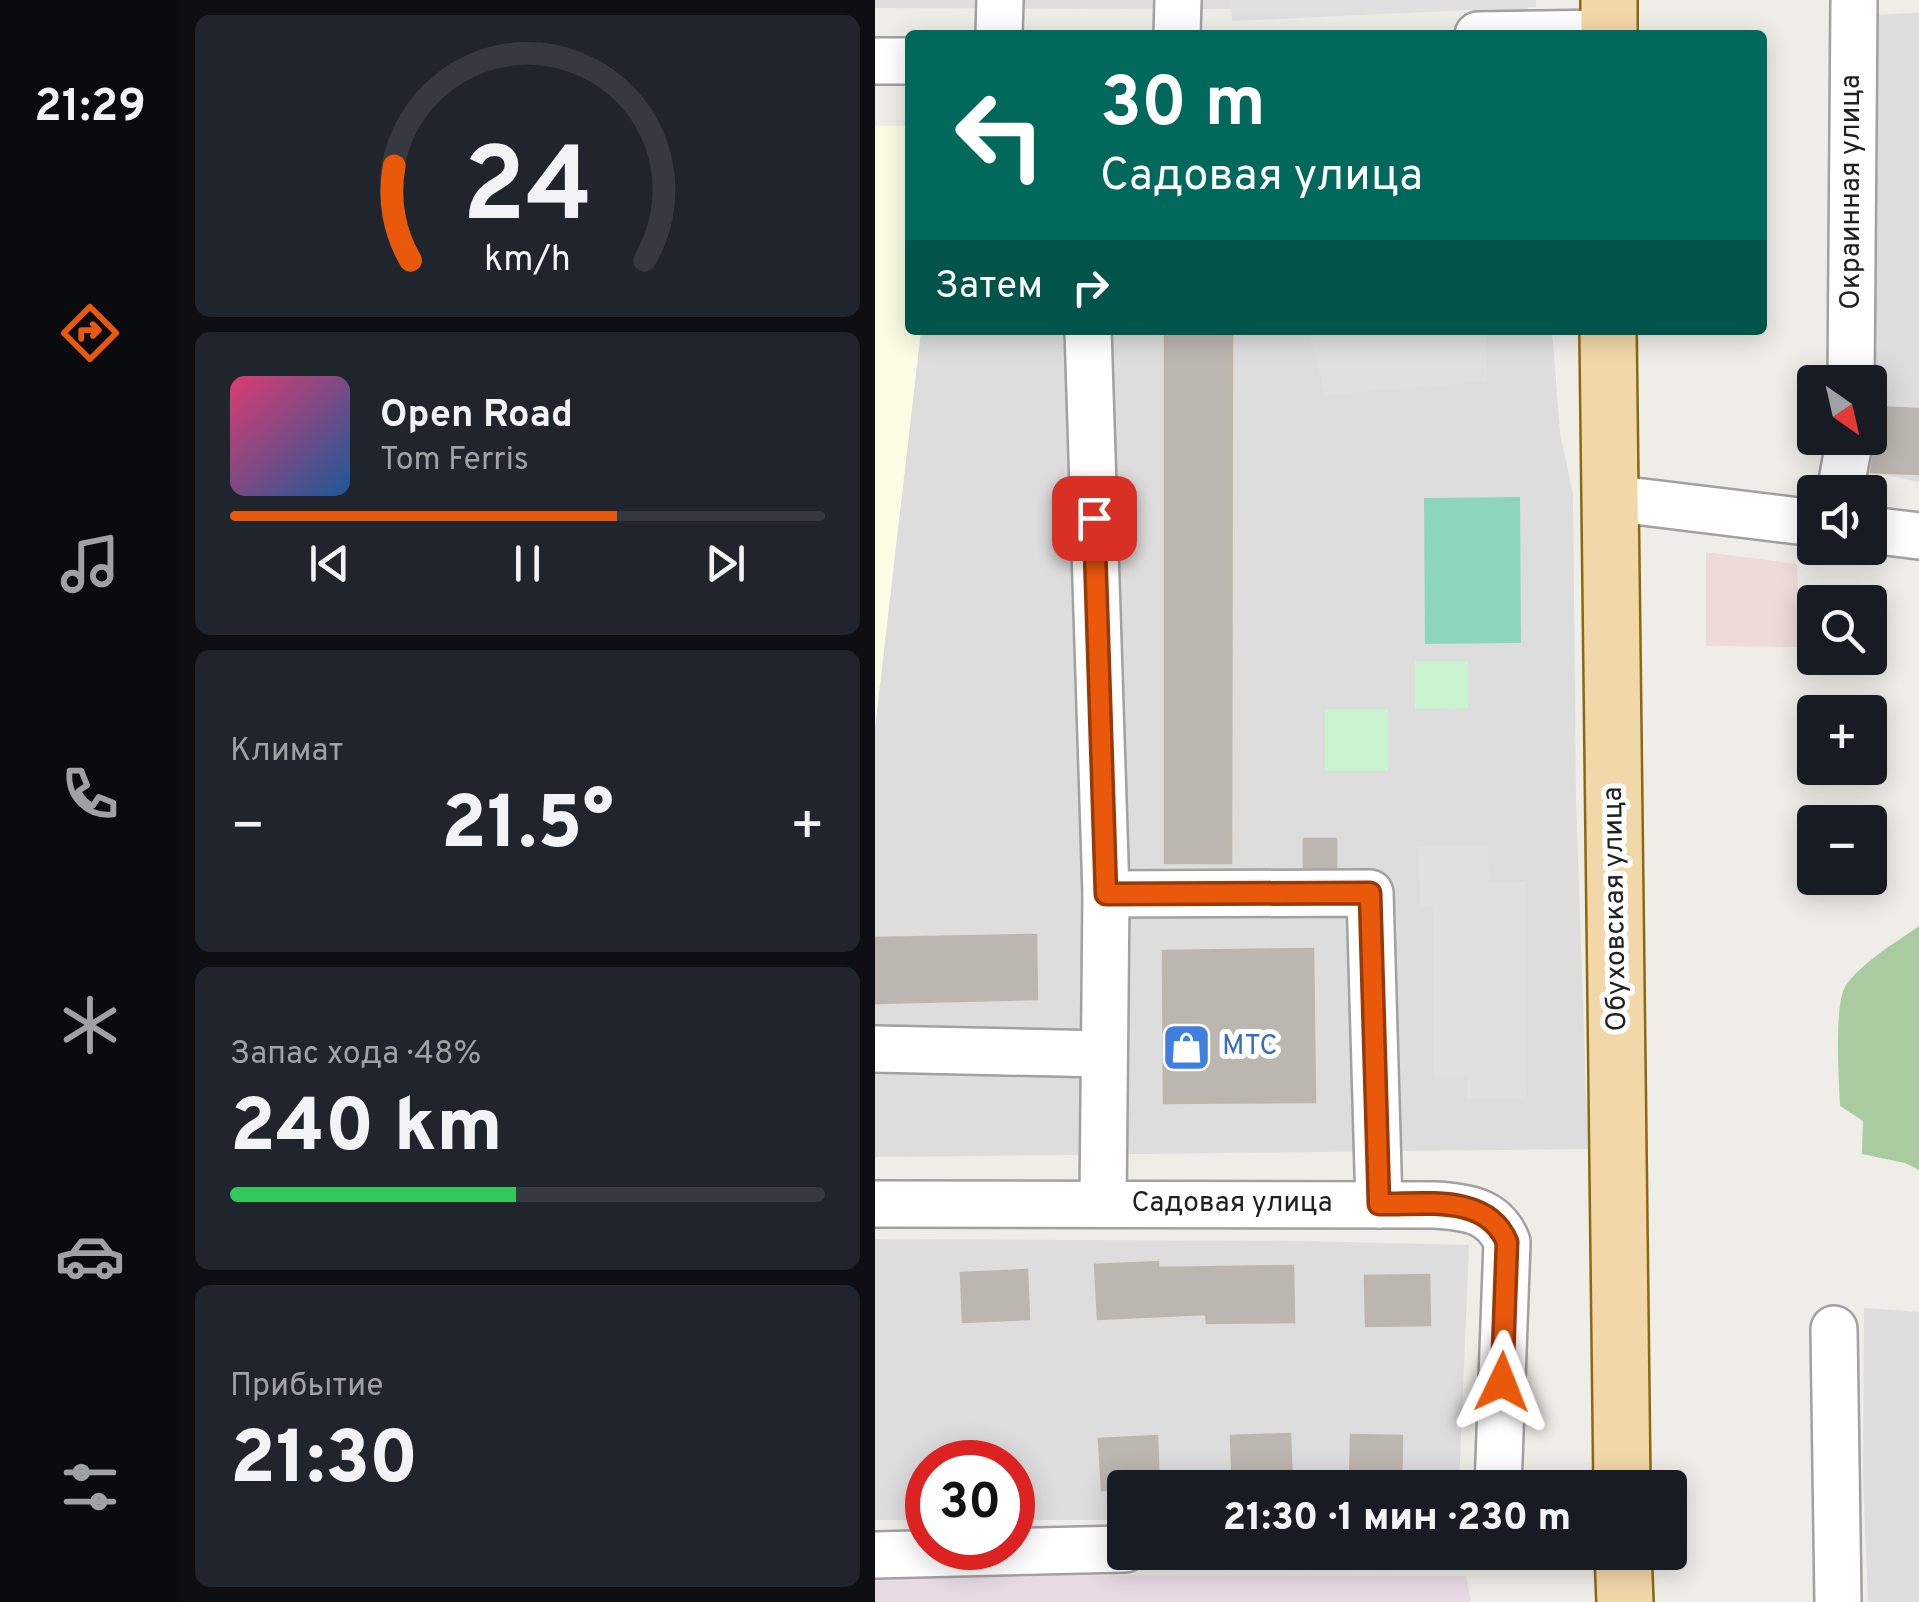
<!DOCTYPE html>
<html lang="ru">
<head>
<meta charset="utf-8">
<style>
  body { margin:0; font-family:Overpass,sans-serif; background:#20242c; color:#f1f3f6; height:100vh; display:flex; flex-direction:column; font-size:38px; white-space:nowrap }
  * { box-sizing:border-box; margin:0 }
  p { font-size:32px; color:#9ea1a6 }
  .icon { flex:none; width:55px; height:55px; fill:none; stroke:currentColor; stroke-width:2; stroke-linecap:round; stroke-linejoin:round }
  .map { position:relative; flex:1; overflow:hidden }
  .side { display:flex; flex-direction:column; gap:15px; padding:15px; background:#0d0f14; width:695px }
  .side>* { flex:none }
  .hud { position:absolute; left:30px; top:30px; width:862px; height:305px; border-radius:10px; box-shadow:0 5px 25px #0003; background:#00695c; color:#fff; overflow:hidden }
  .needle { width:65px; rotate:146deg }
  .fabs { position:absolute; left:922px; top:365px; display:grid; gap:20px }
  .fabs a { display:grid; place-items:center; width:90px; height:90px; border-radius:10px; background:#171b24; box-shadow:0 5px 25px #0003; font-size:50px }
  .speed { position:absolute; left:30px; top:1440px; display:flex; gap:20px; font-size:50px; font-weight:700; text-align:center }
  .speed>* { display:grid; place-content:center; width:130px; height:130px; border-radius:50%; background:#171b24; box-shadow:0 5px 25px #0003; line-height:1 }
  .speed .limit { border:15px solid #d22; background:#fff; color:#111 }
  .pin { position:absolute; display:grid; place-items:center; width:85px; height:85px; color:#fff; margin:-42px; border-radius:20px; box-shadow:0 5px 15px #0006 }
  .me { position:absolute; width:110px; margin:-55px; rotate:2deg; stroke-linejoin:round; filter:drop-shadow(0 0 8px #0008) }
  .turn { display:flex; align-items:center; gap:35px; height:210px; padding:0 30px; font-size:45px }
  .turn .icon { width:130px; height:130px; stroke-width:2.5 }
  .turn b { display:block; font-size:70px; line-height:85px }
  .then { display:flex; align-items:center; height:95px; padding:0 30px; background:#0003; gap:20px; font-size:38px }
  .big { font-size:75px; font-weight:800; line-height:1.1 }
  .side .tile { flex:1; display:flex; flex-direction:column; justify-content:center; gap:15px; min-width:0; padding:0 35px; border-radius:15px; background:#20242c }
  .side .dial { align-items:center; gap:0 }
  .dial svg { height:260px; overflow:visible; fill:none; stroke:#363941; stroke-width:7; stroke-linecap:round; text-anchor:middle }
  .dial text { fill:#f1f3f6; stroke:none }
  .song { display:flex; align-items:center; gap:30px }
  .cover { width:120px; height:120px; border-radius:15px; background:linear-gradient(135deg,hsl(340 70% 55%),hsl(210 70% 35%)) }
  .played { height:10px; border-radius:5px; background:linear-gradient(90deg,#ea580c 65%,#363941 65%) }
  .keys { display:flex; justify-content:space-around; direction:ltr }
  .heat { display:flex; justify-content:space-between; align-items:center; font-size:55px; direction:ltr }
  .charge { height:15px; border-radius:8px; background:linear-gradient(90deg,#34c759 48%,#363941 0) }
  .trip { position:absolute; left:232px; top:1470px; width:580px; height:100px; border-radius:10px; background:#171b24; box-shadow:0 5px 25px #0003; font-weight:800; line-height:100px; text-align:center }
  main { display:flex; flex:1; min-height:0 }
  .menu { display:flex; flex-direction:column; width:180px; justify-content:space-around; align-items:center; background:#090b0e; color:#9ea1a6 }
  .menu .icon { width:70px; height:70px }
  .menu .active { color:#ea580c }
  .menu b { font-size:45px; color:#f1f3f6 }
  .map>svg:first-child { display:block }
  .residential { fill:#dedddd }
  .commercial { fill:#eedad8 }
  .industrial { fill:#e8dae4 }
  .education { fill:#fafce4 }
  .forest { fill:#aacaa0 }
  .park { fill:#c9f4cf }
  .pitch { fill:#8ed5be }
  .parking { fill:#e0e0e0 }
  .building { fill:#bcb6b0; stroke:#bfb5ab; stroke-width:2.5 }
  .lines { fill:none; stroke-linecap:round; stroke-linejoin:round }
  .minor-casing { stroke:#a1a1a1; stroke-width:50 }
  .major-casing { stroke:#8b6910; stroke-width:60 }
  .minor { stroke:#fff; stroke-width:45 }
  .major { stroke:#f2d7a9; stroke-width:55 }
  .route-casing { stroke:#983908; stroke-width:25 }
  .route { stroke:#ea580c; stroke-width:18 }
  .labels { text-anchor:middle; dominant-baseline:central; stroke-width:10; stroke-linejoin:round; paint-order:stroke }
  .street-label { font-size:28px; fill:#202020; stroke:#fff }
  .shop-label { font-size:28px; fill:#366cbe; stroke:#fff; text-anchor:start }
</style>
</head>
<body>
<main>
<nav class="menu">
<b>21:29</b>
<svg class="icon active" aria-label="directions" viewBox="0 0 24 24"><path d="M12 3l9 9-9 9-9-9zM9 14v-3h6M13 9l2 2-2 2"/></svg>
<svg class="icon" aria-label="music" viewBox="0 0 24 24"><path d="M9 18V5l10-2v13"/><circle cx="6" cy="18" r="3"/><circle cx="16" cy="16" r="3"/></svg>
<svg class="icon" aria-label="phone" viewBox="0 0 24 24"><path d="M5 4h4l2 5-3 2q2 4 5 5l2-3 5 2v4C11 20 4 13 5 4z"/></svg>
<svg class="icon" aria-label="climate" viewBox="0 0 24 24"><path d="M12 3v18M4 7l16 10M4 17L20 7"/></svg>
<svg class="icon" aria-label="car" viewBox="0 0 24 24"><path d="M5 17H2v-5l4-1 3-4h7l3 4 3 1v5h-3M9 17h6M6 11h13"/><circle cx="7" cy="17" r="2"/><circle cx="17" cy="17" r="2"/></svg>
<svg class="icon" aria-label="filters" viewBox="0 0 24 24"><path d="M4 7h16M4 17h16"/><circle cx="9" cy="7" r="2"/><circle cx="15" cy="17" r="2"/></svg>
</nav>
<section class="side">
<div class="tile dial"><svg viewBox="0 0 100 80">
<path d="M14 69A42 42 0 1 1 86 69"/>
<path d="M14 69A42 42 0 0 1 9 40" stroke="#ea580c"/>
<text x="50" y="56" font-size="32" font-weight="700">24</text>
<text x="50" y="72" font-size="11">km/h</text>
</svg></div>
<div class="tile">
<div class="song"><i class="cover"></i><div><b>Open Road</b><p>Tom Ferris</p></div></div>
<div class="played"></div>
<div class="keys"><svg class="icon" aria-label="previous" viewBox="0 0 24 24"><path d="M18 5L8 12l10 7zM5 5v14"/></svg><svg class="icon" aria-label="pause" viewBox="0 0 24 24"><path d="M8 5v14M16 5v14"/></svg><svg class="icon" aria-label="next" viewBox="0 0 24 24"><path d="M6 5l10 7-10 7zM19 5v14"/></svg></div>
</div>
<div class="tile"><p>Климат</p>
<div class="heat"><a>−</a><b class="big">21.5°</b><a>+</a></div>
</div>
<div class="tile"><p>Запас хода · 48%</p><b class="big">240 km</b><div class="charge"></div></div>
<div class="tile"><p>Прибытие</p><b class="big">21:30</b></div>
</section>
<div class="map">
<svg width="1044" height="1602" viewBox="0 0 1044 1602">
  <rect width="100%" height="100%" fill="#efede7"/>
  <g class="residential">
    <path d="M0 0H654L652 10 0 8Z"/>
    <path d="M1044 13V482L996 472 999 407 995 15Z"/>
    <path d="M46 330H677L685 433 698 494 701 799 713 1149 0 1157V727Z"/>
    <path d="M0 1239 429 1241 594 1245 584 1487 250 1488V1520H138V1462H52V1520H0Z"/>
    <path d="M989 1308 1044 1312V1602H993L988 1476Z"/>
  </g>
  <path class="commercial" d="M831 552 922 564 925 647 831 646Z"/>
  <path class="industrial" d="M0 1575 591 1576 596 1602H0Z"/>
  <path class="education" d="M0 126H35V330H46L0 727Z"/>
  <path class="forest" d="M1044 926V1170L1030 1163 987 1154 988 1121 965 1106C964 1081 959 1007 970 987 984 964 1023 941 1044 926Z"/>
  <g class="park">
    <path d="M540 661H593V708L540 709Z"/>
    <rect x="450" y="709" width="63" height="62"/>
  </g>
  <path class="pitch" d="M645 497 646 643 550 644 549 498Z"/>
  <g class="parking">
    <path d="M356 0H661V7L357 21Z"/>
    <path d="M434 330H611L612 381 450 395Z"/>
    <path d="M544 847H613L614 882H650L651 1098 592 1099V1076H558V907L545 906Z"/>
  </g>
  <g class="building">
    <path d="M290 330H357L356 863H290Z"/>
    <path d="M999 407 1044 409V474L996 472 1001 442Z"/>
    <rect x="429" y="839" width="32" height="28"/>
    <path d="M161 935 162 999 0 1003V938Z"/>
    <path d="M438 949 440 1102 289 1103 288 951Z"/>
    <path d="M283 1262V1268L418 1266 419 1322 332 1323 331 1314 223 1319 220 1265Z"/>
    <path d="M152 1270 154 1319 88 1322 86 1273Z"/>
    <path d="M554 1275 555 1325 491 1326 490 1276Z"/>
    <path d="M415 1434 417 1487 358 1488 356 1436Z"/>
    <path d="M476 1435 527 1436 526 1488H475Z"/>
    <path d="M282 1436 284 1487 227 1490 224 1439Z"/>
  </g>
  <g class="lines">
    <defs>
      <g id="minor">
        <path d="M124 35 125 0"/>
        <path d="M302 35 303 0"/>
        <path d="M603 35 734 33"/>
        <path d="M0 61H35"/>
        <path d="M213 330 231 894 228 1204"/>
        <path d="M976 382 979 2"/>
        <path d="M965 492 975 438"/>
        <path d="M735 498 940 523"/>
        <path d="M995 530 1044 536"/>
        <path d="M231 894 495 893 504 1205"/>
        <path d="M0 1049 229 1054"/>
        <path d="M0 1204 560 1205C591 1207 619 1210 632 1242L623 1488"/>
        <path d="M959 1329 963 1602"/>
        <path d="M0 1555 250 1549"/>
      </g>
      <g id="major">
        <path d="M734 35V0"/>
        <path d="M733 330 747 1488"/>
        <path d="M748 1552 750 1602"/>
      </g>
    </defs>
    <use href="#minor" class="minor-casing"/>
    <use href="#major" class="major-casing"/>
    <use href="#minor" class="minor"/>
    <use href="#major" class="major"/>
  </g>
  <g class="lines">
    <defs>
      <path id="route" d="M219 518 231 894 495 893 504 1204C548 1205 612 1193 632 1242L627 1382"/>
    </defs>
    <use href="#route" class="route-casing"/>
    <use href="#route" class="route"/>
  </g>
  <defs>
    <symbol id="shop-square" viewBox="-11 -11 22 22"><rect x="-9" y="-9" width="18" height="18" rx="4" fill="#3f7fe0" stroke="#fff"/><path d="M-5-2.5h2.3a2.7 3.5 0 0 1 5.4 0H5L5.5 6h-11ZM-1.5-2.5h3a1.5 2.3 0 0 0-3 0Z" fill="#fff"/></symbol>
  </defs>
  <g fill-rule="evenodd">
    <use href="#shop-square" x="284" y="1020" width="55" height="55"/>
  </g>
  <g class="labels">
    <g class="street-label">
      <text transform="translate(977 192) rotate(-90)">Окраинная улица</text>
      <text transform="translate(741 909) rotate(-91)">Обуховская улица</text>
      <text x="357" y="1204">Садовая улица</text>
    </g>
    <g class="shop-label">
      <text x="347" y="1047">МТС</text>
    </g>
  </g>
</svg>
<div class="fabs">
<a><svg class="needle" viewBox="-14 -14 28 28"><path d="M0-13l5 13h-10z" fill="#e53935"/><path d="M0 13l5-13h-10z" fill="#9ea1a6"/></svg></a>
<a><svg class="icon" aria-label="sound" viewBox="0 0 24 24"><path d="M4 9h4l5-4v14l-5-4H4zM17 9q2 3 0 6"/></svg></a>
<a><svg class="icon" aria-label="search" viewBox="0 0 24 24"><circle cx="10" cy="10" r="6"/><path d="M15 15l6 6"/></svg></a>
<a>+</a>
<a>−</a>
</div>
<div class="speed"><div class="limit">30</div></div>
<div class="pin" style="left:219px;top:518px;background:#d93025"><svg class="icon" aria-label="arrive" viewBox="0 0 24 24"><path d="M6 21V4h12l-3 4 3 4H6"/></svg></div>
<svg class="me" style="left:627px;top:1382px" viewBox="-20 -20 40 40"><path d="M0-17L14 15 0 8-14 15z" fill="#ea580c" stroke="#fff" stroke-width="4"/></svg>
<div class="trip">21:30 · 1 мин · 230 m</div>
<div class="hud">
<div class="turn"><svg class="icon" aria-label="left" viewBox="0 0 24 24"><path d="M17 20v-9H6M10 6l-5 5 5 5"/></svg><div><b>30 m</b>Садовая улица</div></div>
<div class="then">Затем<svg class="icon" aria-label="right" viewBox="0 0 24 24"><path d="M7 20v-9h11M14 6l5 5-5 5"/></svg></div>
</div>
</div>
</main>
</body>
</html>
